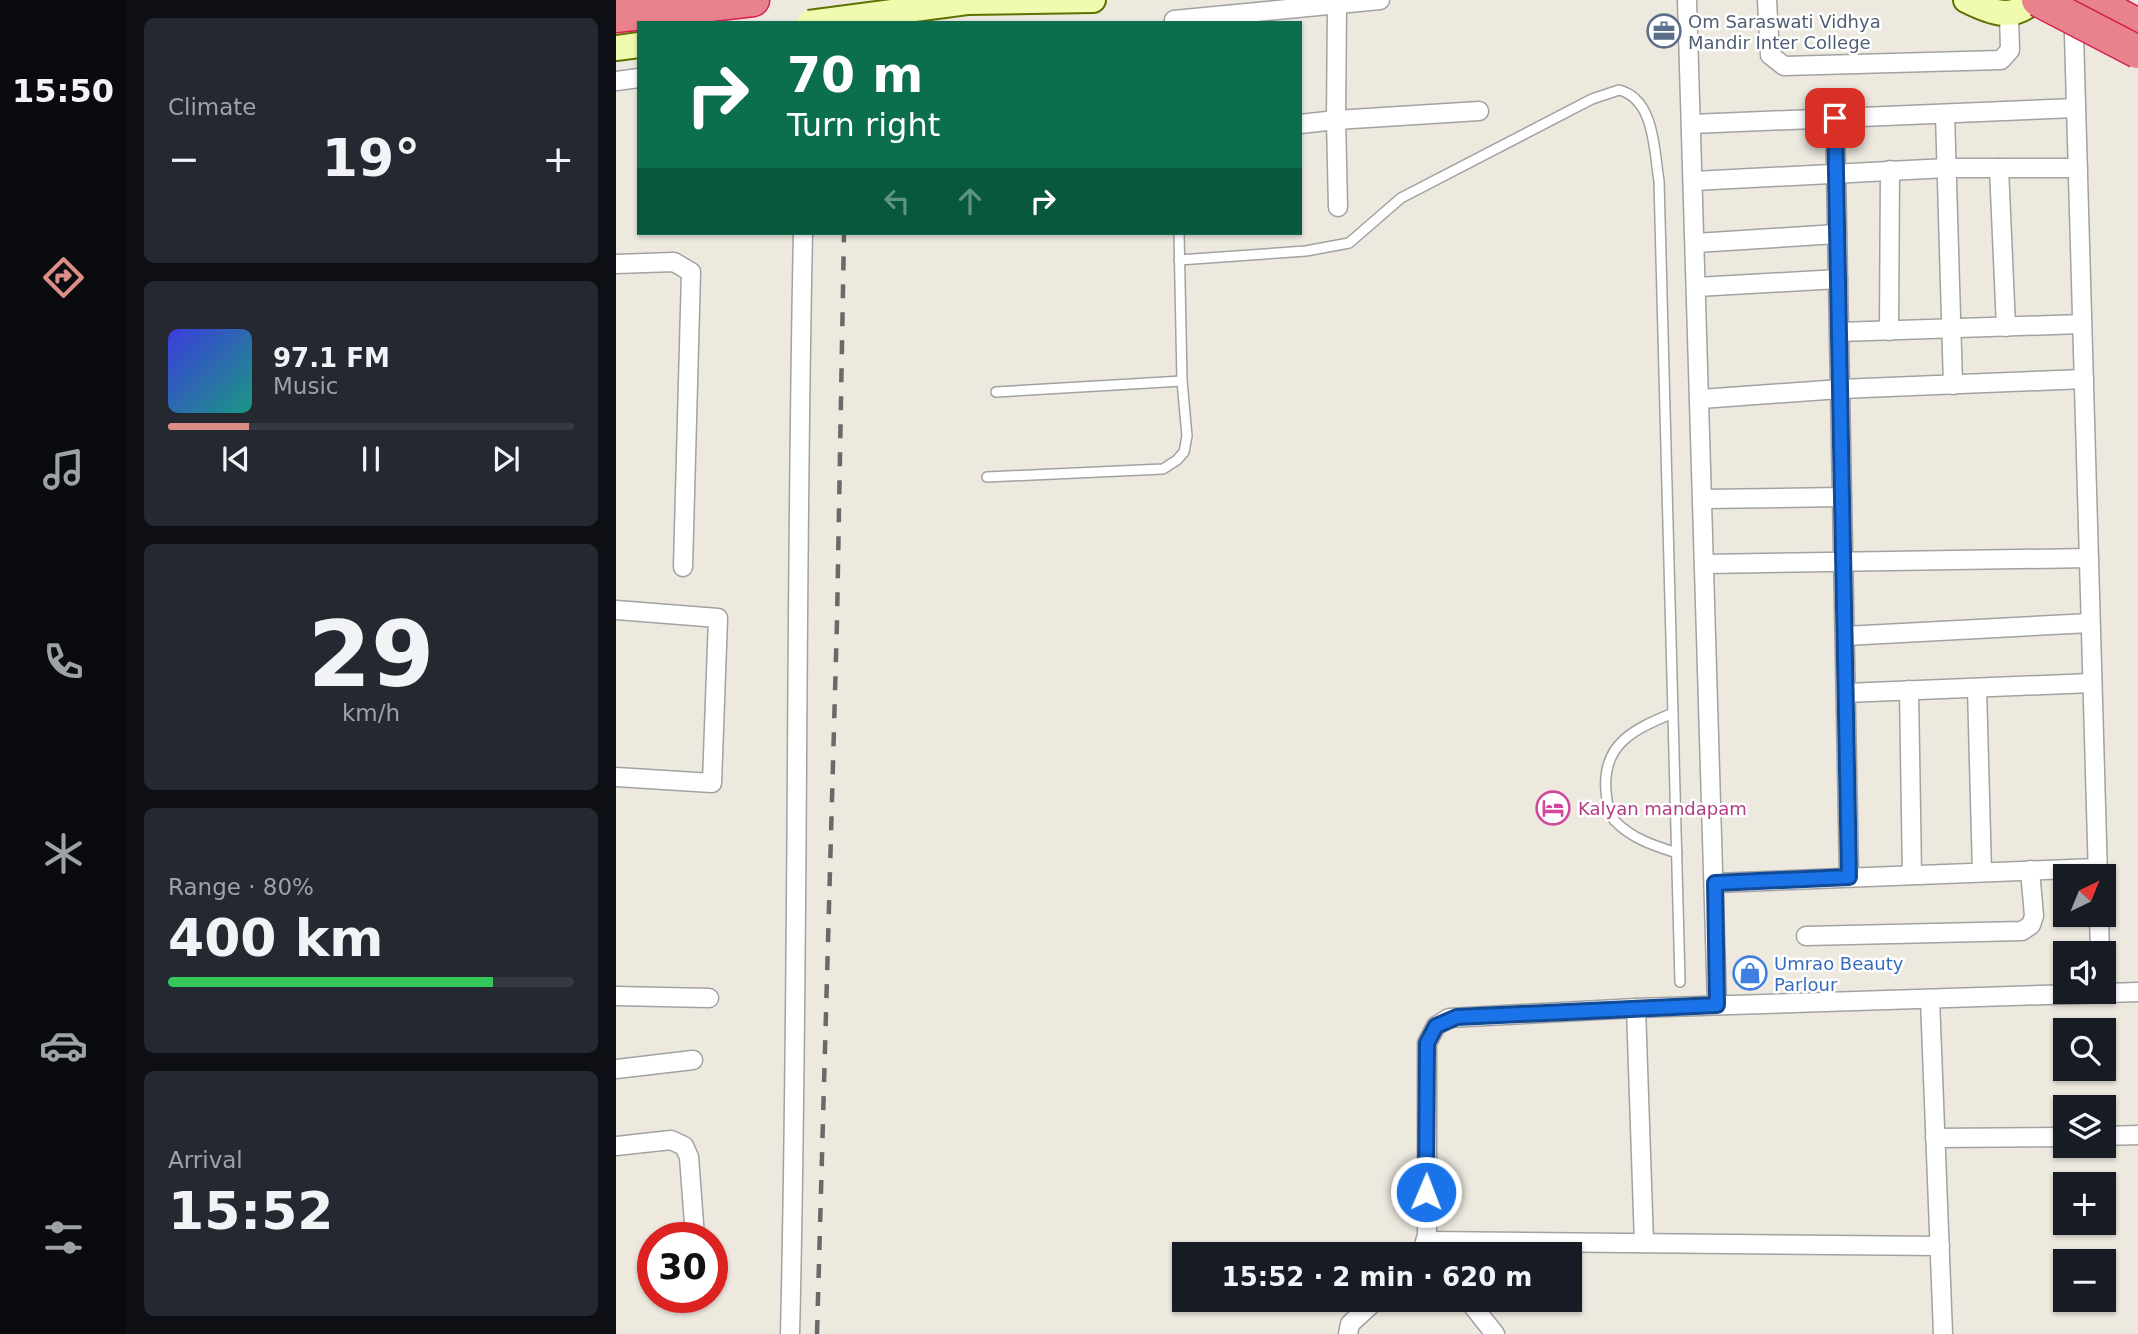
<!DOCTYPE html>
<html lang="en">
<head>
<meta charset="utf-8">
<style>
  body { margin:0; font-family:"DejaVu Sans",sans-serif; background:#242831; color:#f1f3f6; height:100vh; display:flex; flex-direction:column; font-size:26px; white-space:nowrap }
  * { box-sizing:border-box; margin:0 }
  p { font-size:23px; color:#9ea1a6 }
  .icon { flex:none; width:38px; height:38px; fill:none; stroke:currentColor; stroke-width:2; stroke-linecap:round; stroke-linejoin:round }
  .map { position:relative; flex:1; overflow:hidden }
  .drawer { display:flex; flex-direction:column; gap:18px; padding:18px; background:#0d0f14; width:490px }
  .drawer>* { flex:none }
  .top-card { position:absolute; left:21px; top:21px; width:665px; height:214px; border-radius:0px; box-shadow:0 2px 5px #0004; background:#0b6e4f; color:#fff; overflow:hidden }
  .needle { width:46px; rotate:43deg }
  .controls { position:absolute; left:1437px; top:864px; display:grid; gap:14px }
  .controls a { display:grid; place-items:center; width:63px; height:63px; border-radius:0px; background:#171b24; box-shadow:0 2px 5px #0004; font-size:35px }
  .speed { position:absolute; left:21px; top:1222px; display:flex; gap:14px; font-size:35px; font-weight:700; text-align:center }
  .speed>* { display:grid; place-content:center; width:91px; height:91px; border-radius:50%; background:#171b24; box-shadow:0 2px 5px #0004; line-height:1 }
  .speed .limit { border:10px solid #d22; background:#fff; color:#111 }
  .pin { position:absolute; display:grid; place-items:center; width:60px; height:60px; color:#fff; margin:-30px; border-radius:14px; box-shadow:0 4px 10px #0006 }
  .me { position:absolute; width:77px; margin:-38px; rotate:1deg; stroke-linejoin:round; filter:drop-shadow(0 0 5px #0008) }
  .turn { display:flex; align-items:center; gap:24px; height:147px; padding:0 35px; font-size:32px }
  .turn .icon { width:91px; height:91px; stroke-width:2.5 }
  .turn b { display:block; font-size:49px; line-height:60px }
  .lanes { display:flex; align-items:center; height:66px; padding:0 35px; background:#0003; justify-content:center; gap:35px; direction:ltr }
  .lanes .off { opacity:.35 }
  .big { font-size:52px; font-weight:700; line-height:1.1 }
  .drawer .widget { flex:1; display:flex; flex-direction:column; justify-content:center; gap:10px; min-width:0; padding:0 24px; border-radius:10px; background:#242831 }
  .drawer .dial { align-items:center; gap:0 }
  .dial b { font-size:91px; line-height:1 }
  .song { display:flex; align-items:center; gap:21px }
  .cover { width:84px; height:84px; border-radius:10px; background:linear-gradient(135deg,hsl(240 70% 55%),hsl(170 70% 35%)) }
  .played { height:7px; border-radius:4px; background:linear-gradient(90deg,#dd8d87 20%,#363941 20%) }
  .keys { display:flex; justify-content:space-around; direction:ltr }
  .heat { display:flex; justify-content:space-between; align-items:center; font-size:38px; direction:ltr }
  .charge { height:10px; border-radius:5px; background:linear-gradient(90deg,#34c759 80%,#363941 0) }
  .trip { position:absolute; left:556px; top:1242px; width:410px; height:70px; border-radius:0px; background:#171b24; box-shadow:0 2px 5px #0004; font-weight:700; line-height:70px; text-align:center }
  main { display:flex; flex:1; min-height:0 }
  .tab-bar { display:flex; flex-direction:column; width:126px; justify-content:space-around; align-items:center; background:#090b0e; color:#9ea1a6 }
  .tab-bar .icon { width:49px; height:49px }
  .tab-bar .active { color:#dd8d87 }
  .tab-bar b { font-size:32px; color:#f1f3f6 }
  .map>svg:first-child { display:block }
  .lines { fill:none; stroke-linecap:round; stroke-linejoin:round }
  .lane-casing { stroke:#a2a2a2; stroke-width:12 }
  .street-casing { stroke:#a2a2a2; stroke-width:21 }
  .secondary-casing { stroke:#5d7201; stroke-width:28 }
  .highway-casing { stroke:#d91e4f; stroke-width:35 }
  .lane { stroke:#fff; stroke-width:9 }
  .street { stroke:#fff; stroke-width:18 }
  .secondary { stroke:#f1fbaf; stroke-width:24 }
  .highway { stroke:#e8838e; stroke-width:32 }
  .rail { stroke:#696969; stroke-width:4.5; stroke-dasharray:14 14; stroke-linecap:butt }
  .secondary-bridge-casing { stroke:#5d7201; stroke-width:28; stroke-linecap:butt }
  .highway-bridge-casing { stroke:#d91e4f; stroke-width:35; stroke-linecap:butt }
  .secondary-bridge { stroke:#f1fbaf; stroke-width:24 }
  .highway-bridge { stroke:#e8838e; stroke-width:32 }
  .route-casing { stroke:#114b97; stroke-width:18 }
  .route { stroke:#1a73e8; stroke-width:12 }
  .labels { text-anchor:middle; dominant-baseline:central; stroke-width:5; stroke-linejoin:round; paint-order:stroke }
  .service-label { font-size:18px; fill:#4e5e75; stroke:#fff; text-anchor:start }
  .hotel-label { font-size:18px; fill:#b23c85; stroke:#fff; text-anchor:start }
  .shop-label { font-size:18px; fill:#366cbe; stroke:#fff; text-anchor:start }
</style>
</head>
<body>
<main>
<nav class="tab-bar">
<b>15:50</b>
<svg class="icon active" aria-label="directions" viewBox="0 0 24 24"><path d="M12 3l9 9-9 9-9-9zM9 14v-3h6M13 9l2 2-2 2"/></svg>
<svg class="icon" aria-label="music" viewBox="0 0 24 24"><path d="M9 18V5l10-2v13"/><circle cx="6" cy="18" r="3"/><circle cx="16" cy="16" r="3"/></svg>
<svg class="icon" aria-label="phone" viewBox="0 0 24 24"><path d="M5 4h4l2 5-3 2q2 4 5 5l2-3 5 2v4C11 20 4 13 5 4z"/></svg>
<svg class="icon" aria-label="climate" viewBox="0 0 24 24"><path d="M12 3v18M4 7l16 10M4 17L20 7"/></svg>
<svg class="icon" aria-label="car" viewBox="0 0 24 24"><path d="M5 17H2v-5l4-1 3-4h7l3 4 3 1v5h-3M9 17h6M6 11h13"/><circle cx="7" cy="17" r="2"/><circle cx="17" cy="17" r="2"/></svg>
<svg class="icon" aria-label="filters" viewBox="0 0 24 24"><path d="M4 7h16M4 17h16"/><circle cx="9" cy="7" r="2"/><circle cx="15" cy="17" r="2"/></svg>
</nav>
<section class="drawer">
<div class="widget"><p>Climate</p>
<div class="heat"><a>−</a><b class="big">19°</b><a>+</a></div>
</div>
<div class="widget">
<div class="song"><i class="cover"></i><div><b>97.1 FM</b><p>Music</p></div></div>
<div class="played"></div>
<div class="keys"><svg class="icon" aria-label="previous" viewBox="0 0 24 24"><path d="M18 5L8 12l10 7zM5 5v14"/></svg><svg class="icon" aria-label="pause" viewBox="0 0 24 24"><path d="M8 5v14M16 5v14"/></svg><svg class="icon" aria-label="next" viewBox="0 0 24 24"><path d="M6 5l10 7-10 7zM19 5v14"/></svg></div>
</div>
<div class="widget dial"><b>29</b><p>km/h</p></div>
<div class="widget"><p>Range · 80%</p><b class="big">400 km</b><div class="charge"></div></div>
<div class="widget"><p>Arrival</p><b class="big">15:52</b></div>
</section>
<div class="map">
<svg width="1522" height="1334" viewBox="0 0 1522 1334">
  <rect width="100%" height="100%" fill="#ede9df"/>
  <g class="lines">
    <defs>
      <g id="lane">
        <path d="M563 260 690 251 733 243 785 198 976 99 1003 90C1039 99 1038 151 1043 181L1064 982"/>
        <path d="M380 392 566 381"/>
        <path d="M371 477 547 469 561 460 568 452 571 436 566 381 563 233"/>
        <path d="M1057 713C1019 729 986 743 990 791 991 802 992 813 999 821 1016 839 1039 846 1061 853"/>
      </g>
      <g id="street">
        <path d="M1071 0 1101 1005"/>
        <path d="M1151 0 1154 55 1168 66 1385 60 1394 50 1393 14"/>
        <path d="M1457 0 1482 877"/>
        <path d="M721 4 720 120 863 111"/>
        <path d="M558 20 764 0"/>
        <path d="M0 81 23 78"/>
        <path d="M1329 114 1337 385"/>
        <path d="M1219 118 1233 877"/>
        <path d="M684 124 720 120 722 207"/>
        <path d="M1076 124 1460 108"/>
        <path d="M1383 168 1390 327"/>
        <path d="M1078 181 1331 168H1462"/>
        <path d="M1080 243 1221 234"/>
        <path d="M0 264 58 262 75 272 67 567"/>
        <path d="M1081 287 1222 279"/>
        <path d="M1273 331 1274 170"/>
        <path d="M1223 332 1466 324"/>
        <path d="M1085 399 1224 389 1468 379"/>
        <path d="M1088 499 1226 497"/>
        <path d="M1090 564 1473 558"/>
        <path d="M0 610 102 618 96 783 0 777"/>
        <path d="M1229 636 1474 623"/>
        <path d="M1361 688 1366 872"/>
        <path d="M1293 690 1296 875"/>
        <path d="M1230 693 1476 683"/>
        <path d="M1099 883 1481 868"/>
        <path d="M1483 915 1484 954"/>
        <path d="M1190 936 1406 931 1415 925 1418 916 1414 870"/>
        <path d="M0 996 93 998"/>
        <path d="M1314 999 1327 1334"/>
        <path d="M1020 1008 1028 1243"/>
        <path d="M0 1069 77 1060"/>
        <path d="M1488 1136 1522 1135"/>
        <path d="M1319 1138 1449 1137"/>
        <path d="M0 1146 55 1140 68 1146 73 1157 79 1237"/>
        <path d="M809 1241 1324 1246"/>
        <path d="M811 1255V1043L820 1026 833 1018 1020 1008 1522 992"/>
        <path d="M852 1300 879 1334"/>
        <path d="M174 1334C183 967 179 600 187 233"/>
        <path d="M732 1334 734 1324 760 1300"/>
      </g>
      <g id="secondary">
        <path d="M1350 0C1376 13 1396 21 1419 0"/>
        <path d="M351 2 477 0"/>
        <path d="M0 48 23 45"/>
      </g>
      <g id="highway">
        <path d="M1475 0 1522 25"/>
        <path d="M0 16 137 0"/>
      </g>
    </defs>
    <use href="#lane" class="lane-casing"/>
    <use href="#street" class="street-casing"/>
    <use href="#secondary" class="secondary-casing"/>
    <use href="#highway" class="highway-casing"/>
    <use href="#lane" class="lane"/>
    <use href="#street" class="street"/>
    <use href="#secondary" class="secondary"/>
    <use href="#highway" class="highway"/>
    <g class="rail">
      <path d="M232 23 233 0"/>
      <path d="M201 1334 221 621 228 233"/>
    </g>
    <defs>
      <path id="secondary-bridge" d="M193 23 351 2"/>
      <path id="highway-bridge" d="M1422 0 1522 52"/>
    </defs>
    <use href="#secondary-bridge" class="secondary-bridge-casing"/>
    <use href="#highway-bridge" class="highway-bridge-casing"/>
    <use href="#secondary-bridge" class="secondary-bridge"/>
    <use href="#highway-bridge" class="highway-bridge"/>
  </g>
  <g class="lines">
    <defs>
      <path id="route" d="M810 1192 811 1043 820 1026 841 1017 1101 1005 1099 883 1233 877 1219 118"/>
    </defs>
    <use href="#route" class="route-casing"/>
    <use href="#route" class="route"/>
  </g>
  <defs>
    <symbol id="office-ring" viewBox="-11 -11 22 22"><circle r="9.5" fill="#fff" stroke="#5c6f8a" stroke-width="1.5"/><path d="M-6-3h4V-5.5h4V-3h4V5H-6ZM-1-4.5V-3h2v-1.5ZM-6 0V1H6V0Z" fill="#5c6f8a"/></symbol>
    <symbol id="hotel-ring" viewBox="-11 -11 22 22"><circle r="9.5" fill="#fff" stroke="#d1479c" stroke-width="1.5"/><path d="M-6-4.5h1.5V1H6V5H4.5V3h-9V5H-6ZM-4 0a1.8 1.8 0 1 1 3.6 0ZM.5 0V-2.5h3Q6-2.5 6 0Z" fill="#d1479c"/></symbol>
    <symbol id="shop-ring" viewBox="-11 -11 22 22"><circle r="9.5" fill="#fff" stroke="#3f7fe0" stroke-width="1.5"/><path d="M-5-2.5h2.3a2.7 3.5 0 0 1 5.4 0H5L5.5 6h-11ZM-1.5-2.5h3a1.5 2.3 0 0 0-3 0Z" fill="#3f7fe0"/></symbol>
  </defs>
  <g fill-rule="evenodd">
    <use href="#office-ring" x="1029" y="12" width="38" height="38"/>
    <use href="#hotel-ring" x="918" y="789" width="38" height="38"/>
    <use href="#shop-ring" x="1115" y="954" width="38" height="38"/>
  </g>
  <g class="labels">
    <g class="service-label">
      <text x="1072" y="21">Om Saraswati Vidhya<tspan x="1072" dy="21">Mandir Inter College</tspan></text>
    </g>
    <g class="hotel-label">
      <text x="962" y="808">Kalyan mandapam</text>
    </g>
    <g class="shop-label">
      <text x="1158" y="963">Umrao Beauty<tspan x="1158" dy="21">Parlour</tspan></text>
    </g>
  </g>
</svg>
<div class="controls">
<a><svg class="needle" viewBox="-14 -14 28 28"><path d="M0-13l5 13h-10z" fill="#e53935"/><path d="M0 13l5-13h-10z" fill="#9ea1a6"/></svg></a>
<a><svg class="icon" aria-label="sound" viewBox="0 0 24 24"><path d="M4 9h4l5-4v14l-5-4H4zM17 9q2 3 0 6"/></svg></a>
<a><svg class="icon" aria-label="search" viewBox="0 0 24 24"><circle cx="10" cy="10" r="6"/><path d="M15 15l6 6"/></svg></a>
<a><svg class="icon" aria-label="layers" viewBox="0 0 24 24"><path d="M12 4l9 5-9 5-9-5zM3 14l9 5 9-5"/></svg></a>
<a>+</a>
<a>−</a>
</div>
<div class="speed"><div class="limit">30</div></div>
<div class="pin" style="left:1219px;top:118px;background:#d93025"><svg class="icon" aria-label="arrive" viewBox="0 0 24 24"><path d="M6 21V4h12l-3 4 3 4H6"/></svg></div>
<svg class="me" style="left:810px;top:1192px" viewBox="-20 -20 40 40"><circle r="17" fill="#1a73e8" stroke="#fff" stroke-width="3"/><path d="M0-11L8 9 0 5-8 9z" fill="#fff"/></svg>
<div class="trip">15:52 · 2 min · 620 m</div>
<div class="top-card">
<div class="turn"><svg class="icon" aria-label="right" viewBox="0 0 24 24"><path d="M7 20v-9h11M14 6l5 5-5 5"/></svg><div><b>70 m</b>Turn right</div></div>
<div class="lanes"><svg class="icon off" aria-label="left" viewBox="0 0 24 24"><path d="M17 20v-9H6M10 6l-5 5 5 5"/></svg><svg class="icon off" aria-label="ahead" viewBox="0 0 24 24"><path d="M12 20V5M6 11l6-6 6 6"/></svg><svg class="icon" aria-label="right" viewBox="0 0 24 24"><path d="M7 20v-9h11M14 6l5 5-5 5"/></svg></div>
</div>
</div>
</main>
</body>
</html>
